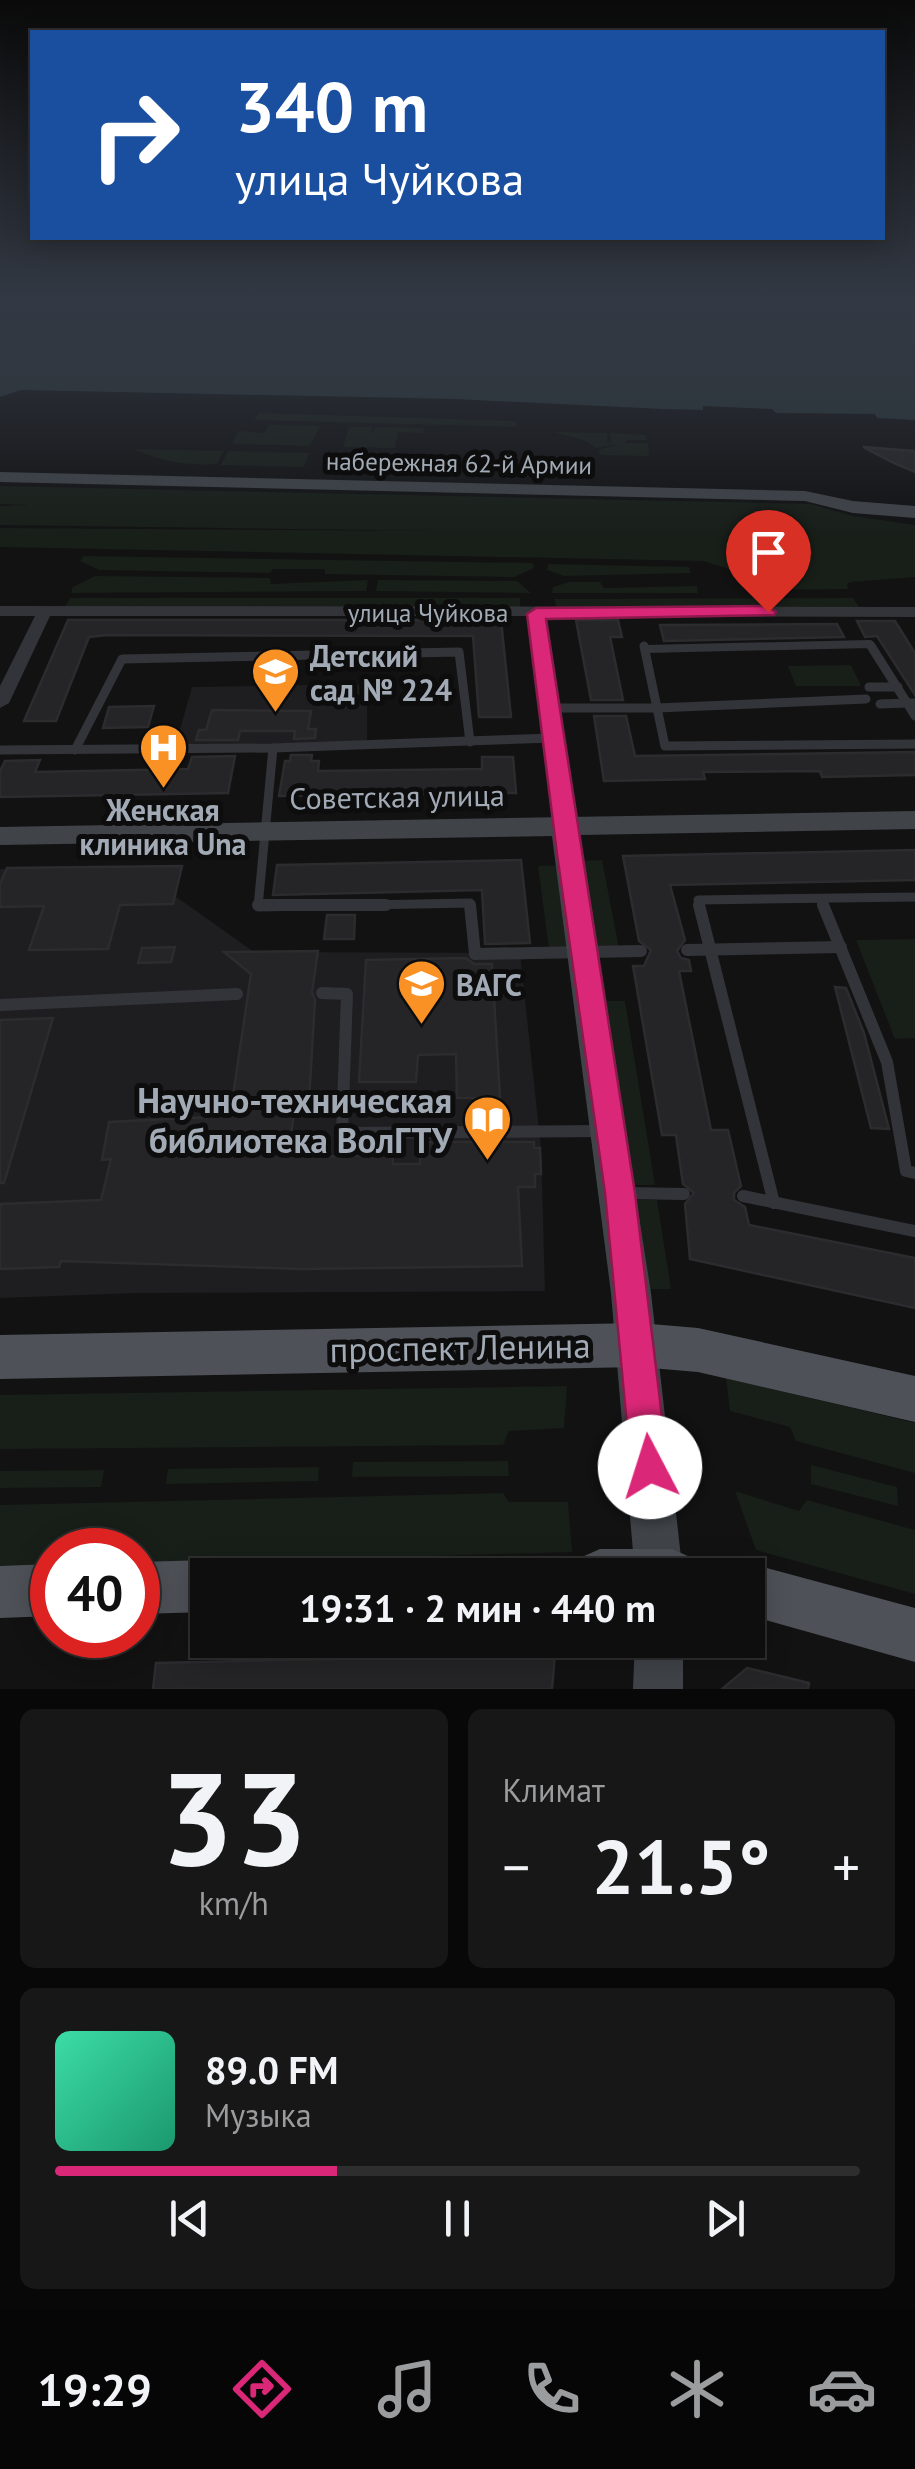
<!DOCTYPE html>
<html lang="ru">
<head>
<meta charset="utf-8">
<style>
  body { margin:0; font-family:"PT Sans",sans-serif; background:#171717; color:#f1f3f6; height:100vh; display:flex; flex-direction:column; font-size:38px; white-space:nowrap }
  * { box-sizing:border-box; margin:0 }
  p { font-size:32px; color:#9b9c9e }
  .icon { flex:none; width:55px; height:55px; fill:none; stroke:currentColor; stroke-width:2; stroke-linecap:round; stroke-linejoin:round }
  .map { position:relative; height:1689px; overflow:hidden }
  .sheet { display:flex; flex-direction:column; gap:20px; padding:20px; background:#080808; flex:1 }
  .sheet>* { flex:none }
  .top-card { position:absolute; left:30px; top:30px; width:855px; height:210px; border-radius:0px; box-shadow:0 5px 25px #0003,0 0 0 2px #2e2e2e; background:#1a4fa0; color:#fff; overflow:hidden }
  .speed { position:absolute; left:30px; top:1528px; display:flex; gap:20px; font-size:50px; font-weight:700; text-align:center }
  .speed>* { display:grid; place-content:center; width:130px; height:130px; border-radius:50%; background:#0e0e0e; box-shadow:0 5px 25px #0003,0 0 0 2px #2e2e2e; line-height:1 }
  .speed .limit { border:15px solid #d22; background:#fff; color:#111 }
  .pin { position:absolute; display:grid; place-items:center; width:85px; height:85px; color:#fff; margin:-102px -42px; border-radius:50% 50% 50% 0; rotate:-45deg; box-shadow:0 0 10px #0007 }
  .pin .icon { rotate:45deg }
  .me { position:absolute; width:110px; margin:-55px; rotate:355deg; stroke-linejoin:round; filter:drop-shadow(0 0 8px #0008) }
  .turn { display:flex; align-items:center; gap:35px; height:210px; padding:0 40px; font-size:45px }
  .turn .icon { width:130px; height:130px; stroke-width:2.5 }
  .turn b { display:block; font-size:70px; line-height:85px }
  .big { font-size:75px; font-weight:600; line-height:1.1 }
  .sheet .card { flex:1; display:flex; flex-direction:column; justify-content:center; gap:15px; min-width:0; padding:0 35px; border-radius:15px; background:#171717 }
  .sheet .dial { align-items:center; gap:0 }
  .dial b { font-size:130px; line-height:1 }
  .song { display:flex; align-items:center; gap:30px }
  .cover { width:120px; height:120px; border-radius:15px; background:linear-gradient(135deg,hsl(160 70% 55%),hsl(160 70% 35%)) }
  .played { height:10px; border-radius:5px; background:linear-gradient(90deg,#db2777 35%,#2e2e2e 35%) }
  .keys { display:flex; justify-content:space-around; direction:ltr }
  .heat { display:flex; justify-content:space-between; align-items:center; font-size:55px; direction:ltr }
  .sheet .tiles { flex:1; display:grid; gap:20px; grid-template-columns:1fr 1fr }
  .card:last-child { grid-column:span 2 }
  .trip { position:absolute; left:190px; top:1558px; width:575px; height:100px; border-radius:0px; background:#0e0e0e; box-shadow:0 5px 25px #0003,0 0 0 2px #2e2e2e; font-weight:600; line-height:100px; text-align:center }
  .dock { display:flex; height:160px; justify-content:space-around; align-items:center; background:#060606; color:#9b9c9e }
  .dock .icon { width:70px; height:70px }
  .dock .current { color:#db2777 }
  .dock b { font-size:45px; color:#f1f3f6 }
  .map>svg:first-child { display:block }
  .built { fill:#1e1e20 }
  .green { fill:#181e18 }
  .water { fill:#283337 }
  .building { fill:#252527; stroke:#2c2c2f; stroke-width:2.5 }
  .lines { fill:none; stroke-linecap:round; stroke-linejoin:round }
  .lane-far2 { stroke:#333439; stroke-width:8 }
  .lane-far1 { stroke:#333439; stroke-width:9 }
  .lane { stroke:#333439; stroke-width:12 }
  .street { fill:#333439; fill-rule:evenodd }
  .secondary { fill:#404449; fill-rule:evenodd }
  .primary { fill:#4e5258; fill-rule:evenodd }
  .route { fill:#db2777; stroke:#8e194d; stroke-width:2.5 }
  .labels { text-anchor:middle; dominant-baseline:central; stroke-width:10; stroke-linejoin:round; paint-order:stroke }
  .far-street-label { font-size:25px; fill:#a2abb5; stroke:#0d0d0e }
  .poi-label { font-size:30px; font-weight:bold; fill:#a2abb5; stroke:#0d0d0e; text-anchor:start }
  .street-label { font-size:30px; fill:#a2abb5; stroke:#0d0d0e }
  .near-poi-label { font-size:35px; font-weight:bold; fill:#a2abb5; stroke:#0d0d0e; text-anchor:end }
  .near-street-label { font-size:35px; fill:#a2abb5; stroke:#0d0d0e }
</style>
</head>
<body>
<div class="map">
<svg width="915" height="1689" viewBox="0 0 915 1689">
  <rect width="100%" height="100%" fill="#121213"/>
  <g class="built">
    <path d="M367 684V743L175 747 192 687Z"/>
    <path d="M182 866 175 896 254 952 520 953 541 1148 545 1291 137 1293 0 1298V869Z"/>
  </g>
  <g class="green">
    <path d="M258 413 516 421V427L254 420Z"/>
    <path d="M269 425 320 426 310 446 232 444 238 431 265 433Z"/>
    <path d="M349 427H372L371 434 375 427 424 428 423 433 398 432 395 448 343 447Z"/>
    <path d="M554 432 607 433V442H611L610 433 646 435 647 440H627L624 443H648L649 456 601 455 598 450 619 444 596 448 586 441Z"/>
    <path d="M133 449 223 451 217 464C186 466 164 462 133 449Z"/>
    <path d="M228 451 309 453 304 467 221 465Z"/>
    <path d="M0 486 811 504 853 516 915 525V577L851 582 847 584 848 589 763 590 743 573 703 561 0 547V528L433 531 0 525V506L29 505 0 504Z"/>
    <path d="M84 556 533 563 534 568 514 577 325 574V569H273L270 573 99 570 80 561Z"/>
    <path d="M548 564 689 567 691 573 564 576 547 570Z"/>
    <path d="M95 576 270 578 271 584 368 580 366 591 71 593 73 587Z"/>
    <path d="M378 580 517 581 531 593 376 591Z"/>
    <path d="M569 582H600L604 588 697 586 698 593H552L553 587Z"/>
    <path d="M70 598H520V608L65 607Z"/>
    <path d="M853 598 859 607 557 608 554 599Z"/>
    <path d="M851 665 861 686H796L788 666Z"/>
    <path d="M602 860 619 948 591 949 576 861Z"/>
    <path d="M564 865 577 948 549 949 538 866Z"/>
    <path d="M915 939V1038L895 1039 856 940Z"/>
    <path d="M601 1001H625L655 1185H627Z"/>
    <path d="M632 1200H657L671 1289H645Z"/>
    <path d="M726 1378 915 1423V1473L796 1441 790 1427 730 1411Z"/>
    <path d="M567 1386 564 1428 509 1431 503 1445 0 1449V1395Z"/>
    <path d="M508 1461 509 1476 352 1477 353 1462Z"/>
    <path d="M811 1465 897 1487 898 1506 811 1484Z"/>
    <path d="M319 1467 318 1481 166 1484 168 1469Z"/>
    <path d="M104 1470 101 1487 0 1488V1471Z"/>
    <path d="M735 1491 799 1511 807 1500 915 1530V1594L756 1550Z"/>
    <path d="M503 1493 509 1502H568L572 1552 138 1565V1550H52V1567L0 1569V1505Z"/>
  </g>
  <path class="water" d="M0 301H915V420L877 418 875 414 776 413 772 409 703 406V410L663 409 454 399 21 390 0 397Z"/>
  <g class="building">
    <path d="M863 447 915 451V472L894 463Z"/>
    <path d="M68 620H501L511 717H479L473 636 108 635 89 637 56 721H24Z"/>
    <path d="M576 620H618L622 637H610L623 700H591Z"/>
    <path d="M857 621H895L915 653V695L877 636 865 637Z"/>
    <path d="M837 624 844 637 664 641 660 625Z"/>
    <path d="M154 706 148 727 103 728 109 707Z"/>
    <path d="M212 710 311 711 308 729H316L315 738 294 739 295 731H240L238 740H196L199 730H206Z"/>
    <path d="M594 716H626L635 756 915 752V775L822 777 820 771 703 772 705 779 604 781Z"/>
    <path d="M291 755H312L311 761H319L318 771 482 769V757H513L516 793 279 796 285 761H290Z"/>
    <path d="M235 756 228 793 0 797V771L5 761 40 760 35 772 188 769 192 757Z"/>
    <path d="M915 850V880L670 885 685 940 677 951 681 958 689 960 691 971H679L711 1130H728L741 1186 734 1193V1200L745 1207 749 1225 915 1258V1308L690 1259 685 1204 694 1193 683 1184 676 1135H662L633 966H644L651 950 639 941 623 856Z"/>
    <path d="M521 860 530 943 485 944 482 890 273 895 277 865Z"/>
    <path d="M182 866 173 904 120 905 108 949 29 950 44 906 0 907V884L7 868Z"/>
    <path d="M327 915H355L354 939H324Z"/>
    <path d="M175 947 171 962 138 963 142 948Z"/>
    <path d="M318 951 312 992 315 1000 309 1101 295 1102 291 1137H305L303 1157 392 1155 393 1164H420V1142H534V1148H540L541 1174H535V1187H518L522 1266 301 1269 61 1261 59 1267 0 1269V1204L101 1200 111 1159 102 1160 109 1122 230 1116 251 974 224 952Z"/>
    <path d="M466 958 474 964H492L500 1098H457L456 1054 418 1055 416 1082H359L366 960Z"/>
    <path d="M835 987 846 988 864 1033 889 1129 871 1128Z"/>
    <path d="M53 1018 4 1183H0V1020Z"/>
    <path d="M555 1654 552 1689H153L156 1663Z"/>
    <path d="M747 1668 809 1683 808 1689H722Z"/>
  </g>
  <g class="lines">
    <path class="lane-far2" d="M645 649 870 644 873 649"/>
    <g class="lane-far1">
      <path d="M644 646 657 708 866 699"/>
      <path d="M871 646 907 703 880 704"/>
      <path d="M869 687H898"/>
      <path d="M915 703H907L915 716"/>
      <path d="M549 708H657L665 746 915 744"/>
      <path d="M273 748 258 907 470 903V907"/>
      <path d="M0 750 273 748 553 738"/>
      <path d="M75 750 122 659 459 652 470 742"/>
      <path d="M821 899 824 907"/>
      <path d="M700 907 698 900 915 897"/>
    </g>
    <g class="lane">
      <path d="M258 905H386"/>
      <path d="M470 905 475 954 641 951"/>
      <path d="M699 905 774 1203"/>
      <path d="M823 905 887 1062 906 1171 915 1173"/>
      <path d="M687 950 841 947"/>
      <path d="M322 993 347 994 342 1133 602 1131"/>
      <path d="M0 1005 237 994"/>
      <path d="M626 1193 684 1194"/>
      <path d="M743 1196 915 1231"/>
    </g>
    <path class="street" d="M0 606 915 607V617L544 616 574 825 564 832 554 825 529 616H50L9 703 0 708V686L35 616H0Z"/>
    <g class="secondary">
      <path d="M0 472 805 491 853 501 915 506V518L853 513 805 501 0 482Z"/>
      <path d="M915 811V829L579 835 651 1293 683 1575H635L611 1293 552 836 0 845V827Z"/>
      <path d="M635 1640H683V1689H633Z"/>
    </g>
    <g class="primary">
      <path d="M639 1323 698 1328 915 1376V1422L698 1372 639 1367 0 1379V1335Z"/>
      <path d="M600 1549H672L690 1557 698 1575H574L582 1557Z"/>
      <path d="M208 1560 226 1568 229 1575H208V1612L138 1614V1562Z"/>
      <path d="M748 1563 915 1608V1662L748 1615V1575H728Z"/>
      <path d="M52 1564V1616L0 1618V1566Z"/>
    </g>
  </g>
  <linearGradient id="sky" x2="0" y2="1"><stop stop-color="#0a0a0a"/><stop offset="0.56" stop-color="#333944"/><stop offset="1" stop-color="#333944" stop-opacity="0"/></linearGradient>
  <rect width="915" height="537" fill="url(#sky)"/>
  <path class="route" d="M768 606 776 612 774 615 546 619 635 1193 668 1467 662 1480 650 1485 637 1480 631 1467 605 1193 557 854 527 614 536 608Z"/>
  <defs>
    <symbol id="school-pin" viewBox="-11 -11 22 30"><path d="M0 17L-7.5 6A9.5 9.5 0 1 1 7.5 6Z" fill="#f99124" stroke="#0d0d0e"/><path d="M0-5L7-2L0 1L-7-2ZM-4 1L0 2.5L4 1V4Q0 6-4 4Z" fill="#fff"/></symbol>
    <symbol id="hospital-pin" viewBox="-11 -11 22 30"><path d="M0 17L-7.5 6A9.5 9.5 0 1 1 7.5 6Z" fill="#f99124" stroke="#0d0d0e"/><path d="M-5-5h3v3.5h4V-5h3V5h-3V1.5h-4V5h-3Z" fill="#fff"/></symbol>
    <symbol id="university-pin" viewBox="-11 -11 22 30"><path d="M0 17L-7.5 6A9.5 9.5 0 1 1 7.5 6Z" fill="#f99124" stroke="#0d0d0e"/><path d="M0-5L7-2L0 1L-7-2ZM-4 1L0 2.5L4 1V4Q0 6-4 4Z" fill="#fff"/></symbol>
    <symbol id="library-pin" viewBox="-11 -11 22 30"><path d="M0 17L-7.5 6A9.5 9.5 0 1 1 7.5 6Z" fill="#f99124" stroke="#0d0d0e"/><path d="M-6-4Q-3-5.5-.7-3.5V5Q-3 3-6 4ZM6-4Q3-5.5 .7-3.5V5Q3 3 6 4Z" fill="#fff"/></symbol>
  </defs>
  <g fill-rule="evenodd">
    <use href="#school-pin" x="248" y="644" width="55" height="75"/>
    <use href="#hospital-pin" x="136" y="720" width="55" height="75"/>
    <use href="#university-pin" x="394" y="956" width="55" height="75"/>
    <use href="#library-pin" x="460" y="1092" width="55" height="75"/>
  </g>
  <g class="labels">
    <g class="far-street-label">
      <text transform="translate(459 463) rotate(1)">набережная 62-й Армии</text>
      <text x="428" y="613">улица Чуйкова</text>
    </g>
    <g class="poi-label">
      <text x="310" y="655">Детский<tspan x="310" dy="34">сад № 224</tspan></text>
      <text x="163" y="809" text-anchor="middle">Женская<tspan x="163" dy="34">клиника Una</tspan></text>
      <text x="456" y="984">ВАГС</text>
    </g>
    <g class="street-label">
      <text transform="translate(397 796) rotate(-1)">Советская улица</text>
    </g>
    <g class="near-poi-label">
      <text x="452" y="1100">Научно-техническая<tspan x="452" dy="40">библиотека ВолГТУ</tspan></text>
    </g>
    <g class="near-street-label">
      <text transform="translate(460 1347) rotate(-1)">проспект Ленина</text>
    </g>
  </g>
</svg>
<div class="speed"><div class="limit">40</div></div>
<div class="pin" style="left:768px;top:612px;background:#d93025"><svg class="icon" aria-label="arrive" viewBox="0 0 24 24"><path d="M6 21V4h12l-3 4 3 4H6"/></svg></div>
<svg class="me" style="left:650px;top:1467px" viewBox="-20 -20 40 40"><circle r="19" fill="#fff"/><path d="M0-13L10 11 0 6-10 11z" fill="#db2777"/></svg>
<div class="trip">19:31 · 2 мин · 440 m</div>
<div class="top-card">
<div class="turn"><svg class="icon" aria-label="right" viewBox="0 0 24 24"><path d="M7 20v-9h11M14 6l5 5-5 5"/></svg><div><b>340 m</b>улица Чуйкова</div></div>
</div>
</div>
<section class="sheet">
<div class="tiles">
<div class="card dial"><b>33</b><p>km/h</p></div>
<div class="card"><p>Климат</p>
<div class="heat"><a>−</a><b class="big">21.5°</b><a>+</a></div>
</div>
<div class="card">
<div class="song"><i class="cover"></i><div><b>89.0 FM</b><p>Музыка</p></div></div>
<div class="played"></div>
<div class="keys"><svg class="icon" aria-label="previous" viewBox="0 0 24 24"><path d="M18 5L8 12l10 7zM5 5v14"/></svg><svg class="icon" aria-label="pause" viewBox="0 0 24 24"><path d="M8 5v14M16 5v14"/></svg><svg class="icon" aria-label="next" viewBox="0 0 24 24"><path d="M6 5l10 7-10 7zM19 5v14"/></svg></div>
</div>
</div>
</section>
<nav class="dock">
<b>19:29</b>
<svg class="icon current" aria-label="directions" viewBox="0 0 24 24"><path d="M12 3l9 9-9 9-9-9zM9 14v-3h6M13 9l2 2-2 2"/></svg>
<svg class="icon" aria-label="music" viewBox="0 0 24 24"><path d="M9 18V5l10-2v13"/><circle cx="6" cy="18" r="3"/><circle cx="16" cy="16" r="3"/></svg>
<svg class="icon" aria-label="phone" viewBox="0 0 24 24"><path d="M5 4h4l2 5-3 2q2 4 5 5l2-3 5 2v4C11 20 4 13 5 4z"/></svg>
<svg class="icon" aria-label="climate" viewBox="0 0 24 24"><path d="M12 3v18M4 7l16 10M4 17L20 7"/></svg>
<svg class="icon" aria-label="car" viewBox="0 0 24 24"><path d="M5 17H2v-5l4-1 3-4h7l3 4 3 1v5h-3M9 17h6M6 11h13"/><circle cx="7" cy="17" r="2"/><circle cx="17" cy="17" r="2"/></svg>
</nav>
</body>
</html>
